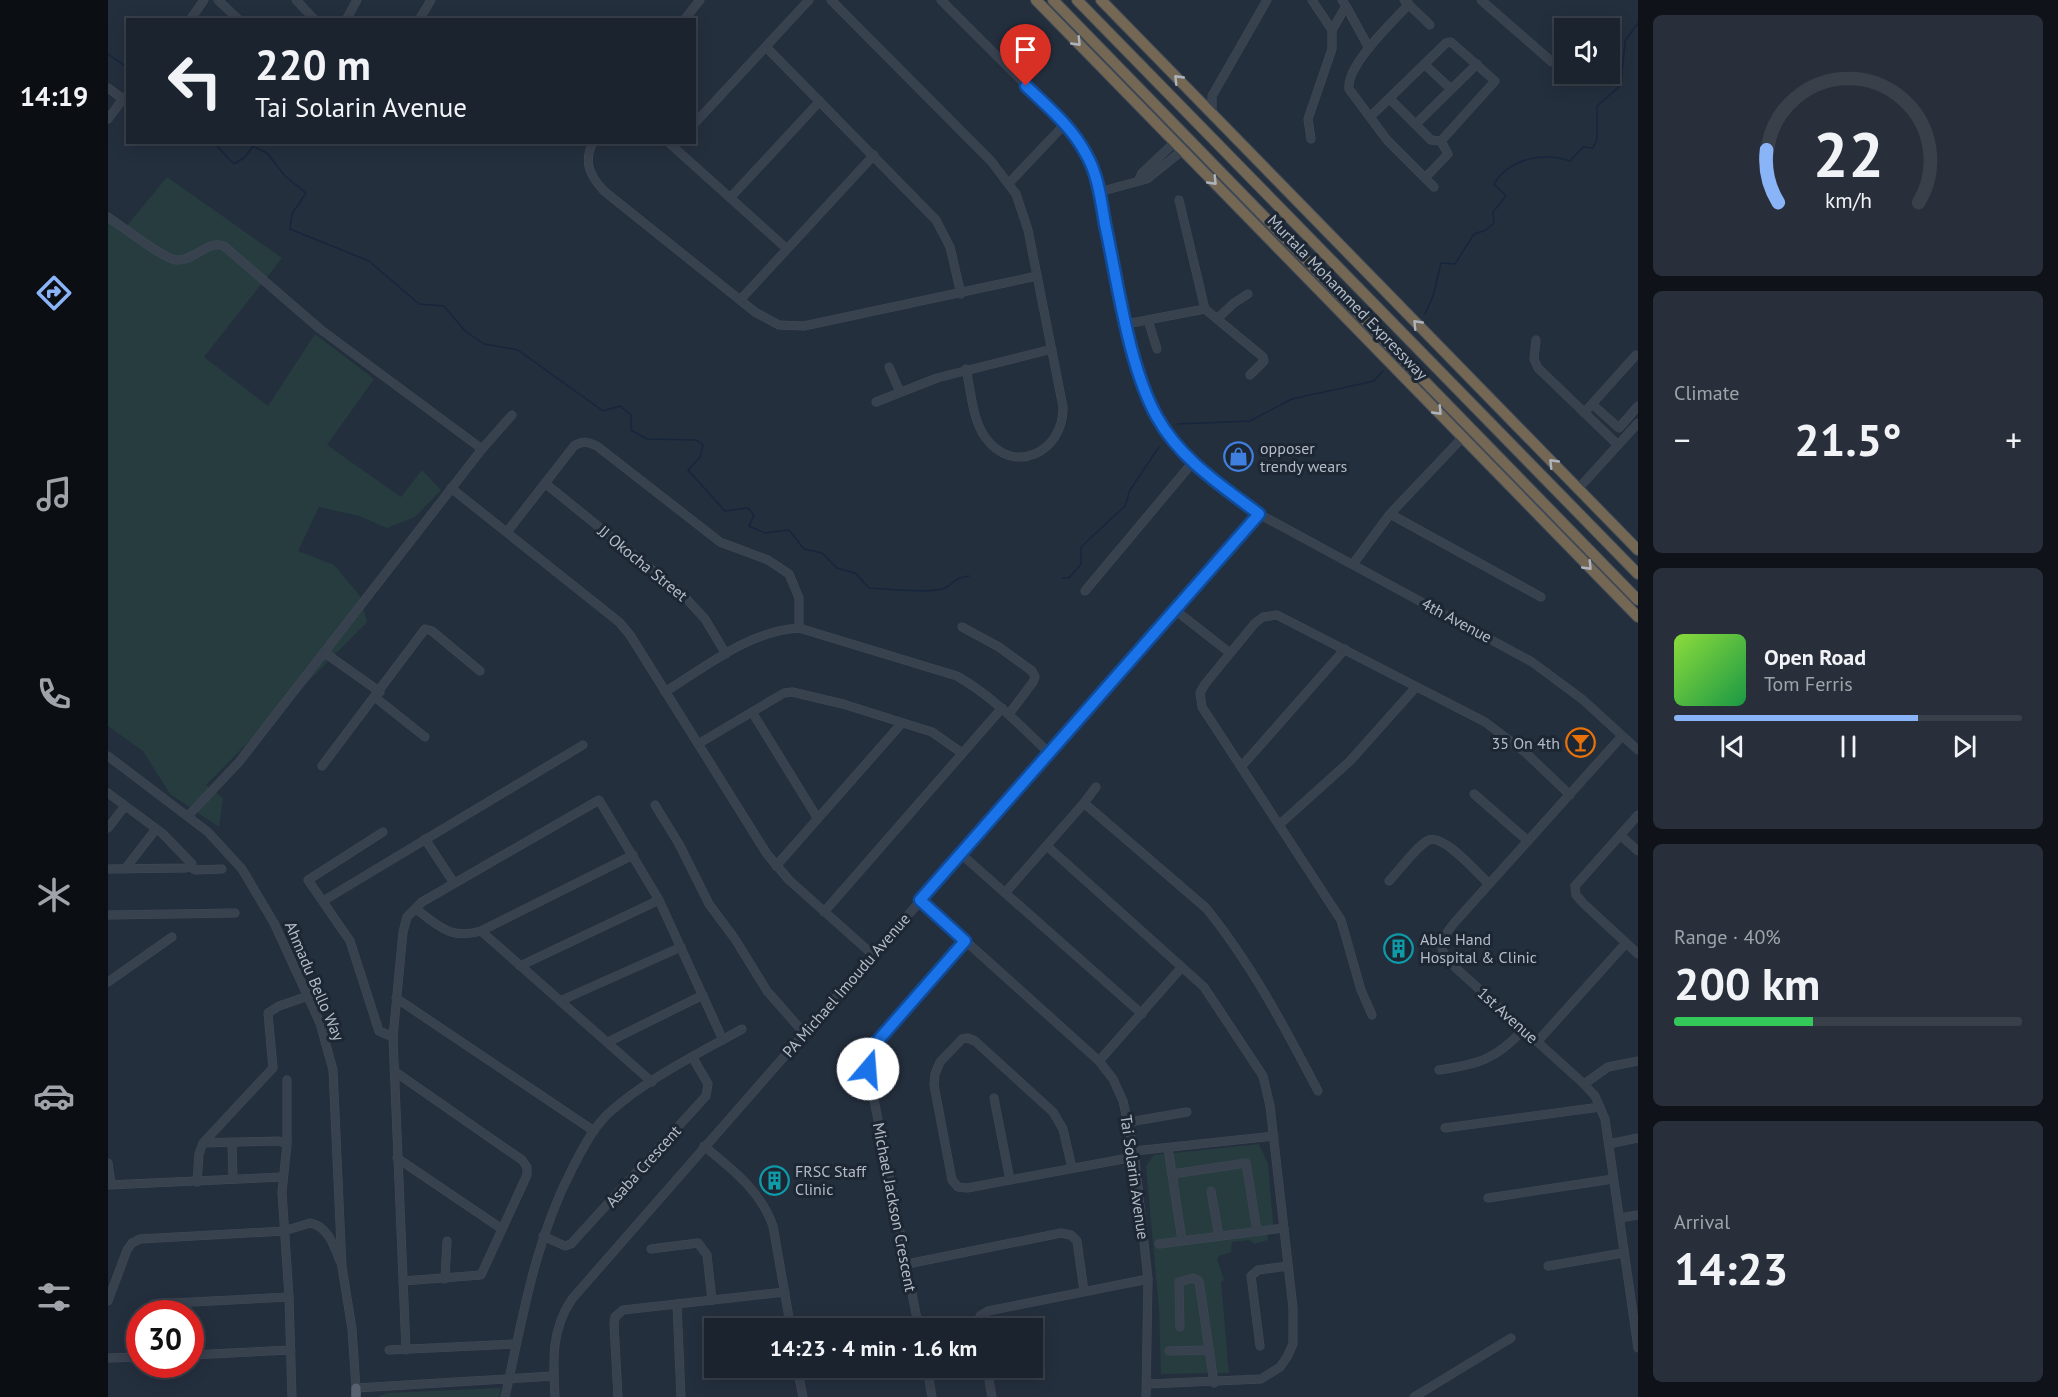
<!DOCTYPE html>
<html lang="en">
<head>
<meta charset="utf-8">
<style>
  body { margin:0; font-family:"PT Sans",sans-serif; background:#282f3a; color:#f1f3f6; height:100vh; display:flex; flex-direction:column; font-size:22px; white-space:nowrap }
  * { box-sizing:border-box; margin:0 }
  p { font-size:20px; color:#a0a4aa }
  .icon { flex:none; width:33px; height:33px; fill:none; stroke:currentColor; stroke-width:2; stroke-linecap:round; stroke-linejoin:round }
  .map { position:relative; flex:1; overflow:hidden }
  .details { display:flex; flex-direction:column; gap:15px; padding:15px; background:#0f1319; width:420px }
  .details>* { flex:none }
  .banner { position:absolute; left:18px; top:18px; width:570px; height:126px; border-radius:0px; box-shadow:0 3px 15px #0003,0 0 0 2px #39404a; background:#1b232e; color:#f1f3f6; overflow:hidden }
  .buttons { position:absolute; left:1446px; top:18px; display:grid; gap:12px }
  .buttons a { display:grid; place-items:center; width:66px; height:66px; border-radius:0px; background:#1b232e; box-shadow:0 3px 15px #0003,0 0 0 2px #39404a; font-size:30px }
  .speed { position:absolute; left:18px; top:1300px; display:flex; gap:12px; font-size:30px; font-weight:700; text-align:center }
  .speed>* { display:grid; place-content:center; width:78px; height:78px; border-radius:50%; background:#1b232e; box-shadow:0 3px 15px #0003,0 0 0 2px #39404a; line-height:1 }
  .speed .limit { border:9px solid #d22; background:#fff; color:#111 }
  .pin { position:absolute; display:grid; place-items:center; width:51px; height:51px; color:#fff; margin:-62px -26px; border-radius:50% 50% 50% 0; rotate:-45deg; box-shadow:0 0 6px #0007 }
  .pin .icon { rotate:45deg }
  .me { position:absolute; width:66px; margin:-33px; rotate:18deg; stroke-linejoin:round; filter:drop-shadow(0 0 4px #0008) }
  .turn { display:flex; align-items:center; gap:21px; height:126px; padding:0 30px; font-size:27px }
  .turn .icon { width:78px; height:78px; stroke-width:2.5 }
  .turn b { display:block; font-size:42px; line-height:51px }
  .big { font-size:45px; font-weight:800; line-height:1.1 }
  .details .tile { flex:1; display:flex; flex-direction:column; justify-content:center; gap:9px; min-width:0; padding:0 21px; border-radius:9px; background:#282f3a }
  .details .dial { align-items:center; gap:0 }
  .dial svg { height:156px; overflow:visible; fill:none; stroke:#39404a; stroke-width:7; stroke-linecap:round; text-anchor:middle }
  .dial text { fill:#f1f3f6; stroke:none }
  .song { display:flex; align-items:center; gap:18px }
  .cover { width:72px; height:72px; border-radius:9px; background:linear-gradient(135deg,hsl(90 70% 55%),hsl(140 70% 35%)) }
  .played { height:6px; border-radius:3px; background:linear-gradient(90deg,#8ab4f8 70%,#39404a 70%) }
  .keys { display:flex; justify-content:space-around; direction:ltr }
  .heat { display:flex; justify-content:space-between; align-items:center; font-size:33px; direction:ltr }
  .charge { height:9px; border-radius:4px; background:linear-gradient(90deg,#34c759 40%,#39404a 0) }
  .trip { position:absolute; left:596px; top:1318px; width:339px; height:60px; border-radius:0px; background:#1b232e; box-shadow:0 3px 15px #0003,0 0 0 2px #39404a; font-weight:800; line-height:60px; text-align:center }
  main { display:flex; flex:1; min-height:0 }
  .tabs { display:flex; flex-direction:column; width:108px; justify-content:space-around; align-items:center; background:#0b0e12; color:#a0a4aa }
  .tabs .icon { width:42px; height:42px }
  .tabs .selected { color:#8ab4f8 }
  .tabs b { font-size:27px; color:#f1f3f6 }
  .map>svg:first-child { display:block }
  .green { fill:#263c3f }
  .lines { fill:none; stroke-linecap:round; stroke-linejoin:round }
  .stream { stroke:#17263c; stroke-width:1.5 }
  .minor-casing { stroke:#414a57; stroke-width:9 }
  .major-casing { stroke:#414a57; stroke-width:10 }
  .highway-casing { stroke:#434c59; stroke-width:12 }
  .minor { stroke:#38414e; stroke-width:8 }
  .major { stroke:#56606e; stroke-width:9 }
  .highway { stroke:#746855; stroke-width:10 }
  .oneway { stroke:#aeb4bd }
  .route-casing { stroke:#114b97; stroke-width:15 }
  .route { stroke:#1a73e8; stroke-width:10 }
  .labels { text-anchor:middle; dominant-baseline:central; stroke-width:6; stroke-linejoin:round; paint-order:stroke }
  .street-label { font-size:16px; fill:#b4bcc9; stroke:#1d2633 }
  .poi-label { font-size:16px; fill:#b4bcc9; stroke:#1d2633; text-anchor:start }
</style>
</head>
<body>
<main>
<nav class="tabs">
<b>14:19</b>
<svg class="icon selected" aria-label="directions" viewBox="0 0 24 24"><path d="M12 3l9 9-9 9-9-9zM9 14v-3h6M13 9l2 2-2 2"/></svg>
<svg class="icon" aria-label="music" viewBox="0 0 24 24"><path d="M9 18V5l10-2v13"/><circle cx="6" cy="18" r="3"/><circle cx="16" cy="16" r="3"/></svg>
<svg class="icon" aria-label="phone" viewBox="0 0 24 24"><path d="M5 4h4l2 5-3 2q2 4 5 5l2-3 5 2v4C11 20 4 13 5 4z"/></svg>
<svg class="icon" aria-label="climate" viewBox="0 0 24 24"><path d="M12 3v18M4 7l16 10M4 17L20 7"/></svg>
<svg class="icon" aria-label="car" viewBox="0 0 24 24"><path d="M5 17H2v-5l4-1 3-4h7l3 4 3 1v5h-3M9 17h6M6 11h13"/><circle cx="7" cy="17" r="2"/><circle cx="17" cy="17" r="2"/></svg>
<svg class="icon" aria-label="filters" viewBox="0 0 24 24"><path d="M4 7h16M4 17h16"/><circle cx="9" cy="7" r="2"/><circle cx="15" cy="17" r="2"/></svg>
</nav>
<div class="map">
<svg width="1530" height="1397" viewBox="0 0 1530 1397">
  <rect width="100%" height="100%" fill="#242f3e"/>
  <g class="green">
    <path d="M59 177 174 258 96 357 160 406 207 334 266 379 219 445 293 497 314 470 333 490 307 517 279 528 251 516 211 507 190 551 226 565 252 596 259 622 98 785 115 798 111 827 62 794 35 751 0 726V217L17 228Z"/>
    <path d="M1151 1144 1160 1164 1166 1233 1159 1235 1160 1240 1146 1244 1142 1240 1124 1242 1123 1252 1111 1256 1109 1259 1116 1280 1113 1282 1121 1373 1053 1374 1051 1310 1038 1166 1046 1155Z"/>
    <path d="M393 1388 391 1397H269L280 1393Z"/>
  </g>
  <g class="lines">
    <g class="stream">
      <path d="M0 54 20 68"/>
      <path d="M105 142 126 164 137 157 145 146 159 153 177 176 198 193 184 214 182 229 261 261 311 304 336 306 357 331 376 344 410 350 495 411 512 406 523 415V430L539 439 588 440 595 445 592 457 580 470 617 511 640 508 646 515 641 526 657 533 681 530 696 549 714 553 729 568 747 573 761 588C778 589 822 594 837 588 848 583 842 579 861 576"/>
      <path d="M1317 314 1325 296 1333 263 1347 264 1366 234 1378 230 1386 223 1385 212 1398 196 1386 184C1402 158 1435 152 1462 161L1475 147 1485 148 1489 139V106L1513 85 1517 41 1530 23"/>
      <path d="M1070 424 1142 421 1184 399 1266 381 1275 371"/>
      <path d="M954 578H961L973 564V547L1017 506 1022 490 1051 447"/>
    </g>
    <defs>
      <g id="minor">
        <path d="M110 0 131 20"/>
        <path d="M188 0 207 20"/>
        <path d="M723 0 883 161 908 194 920 230 955 407C956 452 905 477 877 437 864 419 863 390 858 369"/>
        <path d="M833 0 957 124 980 157 991 192 1018 324 1033 377 1050 418 1073 450 1151 514 1424 662 1474 699 1530 750"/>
        <path d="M1204 0 1224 30"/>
        <path d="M1296 0 1322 25"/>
        <path d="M1373 0 1444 62"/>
        <path d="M1301 4C1285 22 1238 65 1241 89L1279 140 1326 187"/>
        <path d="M1238 6 1261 48"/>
        <path d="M82 20 96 0"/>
        <path d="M238 20 249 0"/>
        <path d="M311 20 323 0"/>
        <path d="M576 20 592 0"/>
        <path d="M658 47 828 220 842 247 853 294"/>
        <path d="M1316 64 1343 89"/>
        <path d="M0 88 15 99 20 95"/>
        <path d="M1104 114V96L1159 0"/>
        <path d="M1262 117 1338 43 1343 42 1387 81 1333 141 1323 140 1282 99"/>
        <path d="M0 119 15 99"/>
        <path d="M586 124 701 0"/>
        <path d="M1308 124 1369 64"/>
        <path d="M1203 139 1200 119 1224 49V30L1238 6 1234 0"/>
        <path d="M485 142C475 162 482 176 496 191L647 312 671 325 696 326 929 276"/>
        <path d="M560 142 679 249"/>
        <path d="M1317 178 1340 154 1333 141"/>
        <path d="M1030 181 1034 173 1067 142"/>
        <path d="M901 183 957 124"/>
        <path d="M991 192 1039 179 1075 150"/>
        <path d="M622 198 712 101"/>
        <path d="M1071 200 1097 309 1155 357 1156 361 1142 375"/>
        <path d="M0 217C14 226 54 258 68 260 85 262 101 239 116 246L212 329 374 449 131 762 80 816"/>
        <path d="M632 300 766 155"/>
        <path d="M1109 319 1126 303 1140 294"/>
        <path d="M1040 320 1049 349"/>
        <path d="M1018 324 1097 309"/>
        <path d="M1428 340 1426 359 1430 368 1510 445"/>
        <path d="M781 367 792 392"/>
        <path d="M768 402 829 378 944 349"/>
        <path d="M1484 404 1511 428 1530 406"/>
        <path d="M1476 413 1528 355"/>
        <path d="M374 449 404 415"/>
        <path d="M438 484 574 594 597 619 618 654"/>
        <path d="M343 488 511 622 522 635 659 854 681 880 764 954"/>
        <path d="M1470 489 1530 423"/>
        <path d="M1282 514 1433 597"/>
        <path d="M399 532 466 446C475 440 480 442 489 446L612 542 660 560 681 574 691 598V628"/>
        <path d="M1245 564 1282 514 1355 437"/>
        <path d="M977 591 1085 462"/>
        <path d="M1067 610 1122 653"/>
        <path d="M854 627 891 647 924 671 927 677 925 682 901 714"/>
        <path d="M217 653 272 692"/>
        <path d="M557 692C599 666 641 631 691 628L849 676C884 696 912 725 941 753"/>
        <path d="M268 698 317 737"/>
        <path d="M644 712 710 819"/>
        <path d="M1514 736 1347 922C1329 944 1329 950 1350 970L1476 1084 1487 1096 1497 1119 1530 1348"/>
        <path d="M590 744 676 693 684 692 735 704 824 732 854 753"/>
        <path d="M0 756 100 832 134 869 166 923 212 1023 225 1070 234 1267 244 1329 248 1388 446 1376"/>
        <path d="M214 766 317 629 324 631 372 671"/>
        <path d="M1133 767 1237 649"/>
        <path d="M0 793 54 833 84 864 78 868 0 869"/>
        <path d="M1366 794 1420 841"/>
        <path d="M976 803 988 787"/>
        <path d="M547 805 571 844 601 904 627 939 659 991 696 1033"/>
        <path d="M1530 815 1467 886 1468 895 1476 904 1530 954"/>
        <path d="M1172 824 1242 761 1308 687"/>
        <path d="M0 828 17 806"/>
        <path d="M275 832 200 880 242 941 271 1031 285 1037"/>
        <path d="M1512 835 1530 851"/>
        <path d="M317 839 346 883"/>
        <path d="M939 846 1096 987 1155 1076 1162 1106 1185 1308V1344L1179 1357 1172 1367 1153 1379 1040 1384"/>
        <path d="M853 854 1034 1014"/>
        <path d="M668 866 794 723"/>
        <path d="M82 867 87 870 114 869"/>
        <path d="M17 869 48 829"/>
        <path d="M1281 881C1291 871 1309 845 1321 840 1336 834 1370 874 1381 884"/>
        <path d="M897 893 976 803 1098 908C1143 963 1177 1028 1210 1091"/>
        <path d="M812 900 991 1061 1005 1079 1015 1101 1026 1151 1040 1279 1038 1397"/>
        <path d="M215 901 475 745"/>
        <path d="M308 909C331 926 342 940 373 931L544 1082"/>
        <path d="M716 912 894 708"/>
        <path d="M0 915 127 913"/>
        <path d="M373 931 525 855"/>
        <path d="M412 966 551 900"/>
        <path d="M0 982 64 937"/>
        <path d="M288 998 486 1131"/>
        <path d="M452 1001 573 947"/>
        <path d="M1264 1015 1253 990 1233 920 1094 707 1092 693 1097 684 1147 623 1155 617 1169 615 1377 722 1418 753 1462 795"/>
        <path d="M500 1042 595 995"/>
        <path d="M1429 1042 1518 943"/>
        <path d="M991 1061 1074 967"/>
        <path d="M1331 1070C1371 1064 1387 1060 1416 1029"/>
        <path d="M286 1071 414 1160 419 1167V1175L373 1275 295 1281"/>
        <path d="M179 1080V1144"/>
        <path d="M1476 1084 1500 1067 1530 1061"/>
        <path d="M886 1098 902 1180"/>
        <path d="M1021 1122 1079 1112"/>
        <path d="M1337 1128 1492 1107"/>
        <path d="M124 1142 125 1179"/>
        <path d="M95 1143 170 1141 179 1144 174 1192 181 1297 184 1397"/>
        <path d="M1501 1144 1530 1138"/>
        <path d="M596 1146C625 1170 652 1190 665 1226L683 1329"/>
        <path d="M1060 1148 1074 1240"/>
        <path d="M1026 1151 1166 1136"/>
        <path d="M289 1158 394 1229"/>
        <path d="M0 1163 3 1184"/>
        <path d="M964 1168 955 1129 945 1112 867 1041 860 1038 854 1039 832 1062 827 1074 826 1085 844 1180 850 1187 859 1188 1026 1157"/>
        <path d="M1064 1174 1138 1163 1149 1231"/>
        <path d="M89 1182 91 1154 95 1143 165 1068 160 1013 171 1006 200 996"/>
        <path d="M0 1185 175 1177"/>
        <path d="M1103 1191 1111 1236"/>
        <path d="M1380 1198 1505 1179"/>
        <path d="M1511 1218 1530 1215"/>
        <path d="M435 1236 457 1246 463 1244 598 1096 600 1084 585 1058"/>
        <path d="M1051 1244 1176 1228"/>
        <path d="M543 1249 590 1243 599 1255 604 1300"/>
        <path d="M799 1264 953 1233 963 1235 969 1241 976 1291"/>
        <path d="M1440 1266 1515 1253"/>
        <path d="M337 1279 339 1241"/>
        <path d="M0 1301 19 1250 24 1243 32 1239 176 1231 202 1223C220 1226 226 1246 232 1261"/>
        <path d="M45 1304 181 1297"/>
        <path d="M569 1304 573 1397"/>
        <path d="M1072 1327 1071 1282 1085 1278 1091 1281 1093 1294 1106 1383"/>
        <path d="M811 1329 760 1069 761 1055 767 1044 857 941"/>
        <path d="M871 1329 872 1316 880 1311 1040 1279"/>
        <path d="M1152 1346 1143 1276 1150 1270 1180 1266"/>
        <path d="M281 1350 407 1344"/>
        <path d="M298 1350 285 1037 295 932 299 917 314 902 491 800 551 900 615 1040"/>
        <path d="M1061 1351 1101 1350"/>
        <path d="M82 1355 183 1350"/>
        <path d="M0 1358 32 1357"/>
        <path d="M689 1368 695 1397"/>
        <path d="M819 1368 824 1397"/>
        <path d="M879 1368 884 1397"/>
        <path d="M397 1397C415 1317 426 1243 464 1169 474 1150 485 1127 502 1112 540 1078 590 1054 634 1029"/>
        <path d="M447 1397C445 1360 443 1330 464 1299L1151 514"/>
        <path d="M510 1397 506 1324 507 1317 515 1310 677 1292"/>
        <path d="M1306 1397 1403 1338"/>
      </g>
      <path id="major" d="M248 1388V1397"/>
      <g id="highway">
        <path d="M928 0 1530 617"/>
        <path d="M945 0 1530 600"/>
        <path d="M969 0 1530 574"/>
        <path d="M993 0 1530 550"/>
      </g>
    </defs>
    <use href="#minor" class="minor-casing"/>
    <use href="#major" class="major-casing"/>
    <use href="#highway" class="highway-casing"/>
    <use href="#minor" class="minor"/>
    <use href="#major" class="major"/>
    <use href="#highway" class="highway"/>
  </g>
  <defs><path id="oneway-chevron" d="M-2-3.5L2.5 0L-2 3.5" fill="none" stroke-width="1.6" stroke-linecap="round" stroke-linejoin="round" transform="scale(1.5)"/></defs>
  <g class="oneway">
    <use href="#oneway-chevron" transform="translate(969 42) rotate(46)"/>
    <use href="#oneway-chevron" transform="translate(1070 79) rotate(-134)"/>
    <use href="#oneway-chevron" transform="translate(1105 181) rotate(46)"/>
    <use href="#oneway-chevron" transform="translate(1309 324) rotate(-134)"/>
    <use href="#oneway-chevron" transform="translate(1330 411) rotate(46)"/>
    <use href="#oneway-chevron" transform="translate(1445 463) rotate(-134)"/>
    <use href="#oneway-chevron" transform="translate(1480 566) rotate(46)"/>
  </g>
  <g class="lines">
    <defs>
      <path id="route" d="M760 1069 761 1055 767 1044 857 941 812 900 1151 514C1114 486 1072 459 1049 417 1020 365 1010 283 997 224 993 201 990 174 978 154 964 127 940 107 918 86"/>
    </defs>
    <use href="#route" class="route-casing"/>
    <use href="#route" class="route"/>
  </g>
  <defs>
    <symbol id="shop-ring" viewBox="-11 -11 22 22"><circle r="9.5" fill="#1d2633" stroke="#3f7fe0" stroke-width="1.5"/><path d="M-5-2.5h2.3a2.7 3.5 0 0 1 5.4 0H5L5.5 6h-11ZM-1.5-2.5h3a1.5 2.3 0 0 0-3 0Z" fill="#3f7fe0"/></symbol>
    <symbol id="bar-ring" viewBox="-11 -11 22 22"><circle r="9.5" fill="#1d2633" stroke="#e8710a" stroke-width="1.5"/><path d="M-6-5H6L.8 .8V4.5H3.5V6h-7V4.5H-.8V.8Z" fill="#e8710a"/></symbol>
    <symbol id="building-ring" viewBox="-11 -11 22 22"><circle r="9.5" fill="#1d2633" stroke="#0f9aa8" stroke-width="1.5"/><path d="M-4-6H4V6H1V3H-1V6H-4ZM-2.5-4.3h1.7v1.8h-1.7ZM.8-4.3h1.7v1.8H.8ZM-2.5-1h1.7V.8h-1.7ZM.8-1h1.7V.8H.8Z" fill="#0f9aa8"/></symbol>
  </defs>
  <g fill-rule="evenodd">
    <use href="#shop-ring" x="1114" y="440" width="33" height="33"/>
    <use href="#bar-ring" x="1456" y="726" width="33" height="33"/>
    <use href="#building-ring" x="1274" y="932" width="33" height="33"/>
    <use href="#building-ring" x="650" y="1164" width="33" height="33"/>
  </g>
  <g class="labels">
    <g class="street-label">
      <text transform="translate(1240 297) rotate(46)">Murtala Mohammed Expressway</text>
      <text transform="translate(535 563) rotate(39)">JJ Okocha Street</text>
      <text transform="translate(1349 620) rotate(28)">4th Avenue</text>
      <text transform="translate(207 981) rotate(67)">Ahmadu Bello Way</text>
      <text transform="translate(738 985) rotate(-49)">PA Michael Imoudu Avenue</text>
      <text transform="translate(1400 1015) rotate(42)">1st Avenue</text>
      <text transform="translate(535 1166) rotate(-48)">Asaba Crescent</text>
      <text transform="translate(1027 1177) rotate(82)">Tai Solarin Avenue</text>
      <text transform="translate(787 1207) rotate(79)">Michael Jackson Crescent</text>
    </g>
    <g class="poi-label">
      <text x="1152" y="448">opposer<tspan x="1152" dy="18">trendy wears</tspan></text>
      <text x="1452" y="743" text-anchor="end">35 On 4th</text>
      <text x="1312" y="939">Able Hand<tspan x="1312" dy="18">Hospital &amp; Clinic</tspan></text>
      <text x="687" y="1171">FRSC Staff<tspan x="687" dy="18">Clinic</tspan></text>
    </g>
  </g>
</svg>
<div class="buttons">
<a><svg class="icon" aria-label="sound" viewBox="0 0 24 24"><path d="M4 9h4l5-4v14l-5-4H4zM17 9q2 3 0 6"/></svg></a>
</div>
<div class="speed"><div class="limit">30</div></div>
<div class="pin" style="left:918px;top:86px;background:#d93025"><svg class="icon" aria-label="arrive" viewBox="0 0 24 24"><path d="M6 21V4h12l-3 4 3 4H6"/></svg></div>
<svg class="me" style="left:760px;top:1069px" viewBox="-20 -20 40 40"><circle r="19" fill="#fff"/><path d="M0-13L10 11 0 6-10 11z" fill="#1a73e8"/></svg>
<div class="trip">14:23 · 4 min · 1.6 km</div>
<div class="banner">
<div class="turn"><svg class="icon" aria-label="left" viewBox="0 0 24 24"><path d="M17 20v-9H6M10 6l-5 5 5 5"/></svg><div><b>220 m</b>Tai Solarin Avenue</div></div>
</div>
</div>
<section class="details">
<div class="tile dial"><svg viewBox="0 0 100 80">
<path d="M14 69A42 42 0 1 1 86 69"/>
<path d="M14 69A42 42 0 0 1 8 42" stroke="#8ab4f8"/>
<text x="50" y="56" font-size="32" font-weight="700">22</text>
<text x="50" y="72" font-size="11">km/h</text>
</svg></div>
<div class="tile"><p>Climate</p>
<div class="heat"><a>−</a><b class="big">21.5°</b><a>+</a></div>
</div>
<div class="tile">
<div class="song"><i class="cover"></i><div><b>Open Road</b><p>Tom Ferris</p></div></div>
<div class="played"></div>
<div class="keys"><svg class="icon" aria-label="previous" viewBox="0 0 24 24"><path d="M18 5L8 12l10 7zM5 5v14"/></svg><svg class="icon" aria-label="pause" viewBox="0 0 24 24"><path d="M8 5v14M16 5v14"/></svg><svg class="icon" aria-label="next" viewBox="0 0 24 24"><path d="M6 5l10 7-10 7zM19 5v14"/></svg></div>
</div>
<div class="tile"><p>Range · 40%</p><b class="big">200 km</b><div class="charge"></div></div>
<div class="tile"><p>Arrival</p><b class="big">14:23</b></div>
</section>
</main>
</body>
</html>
